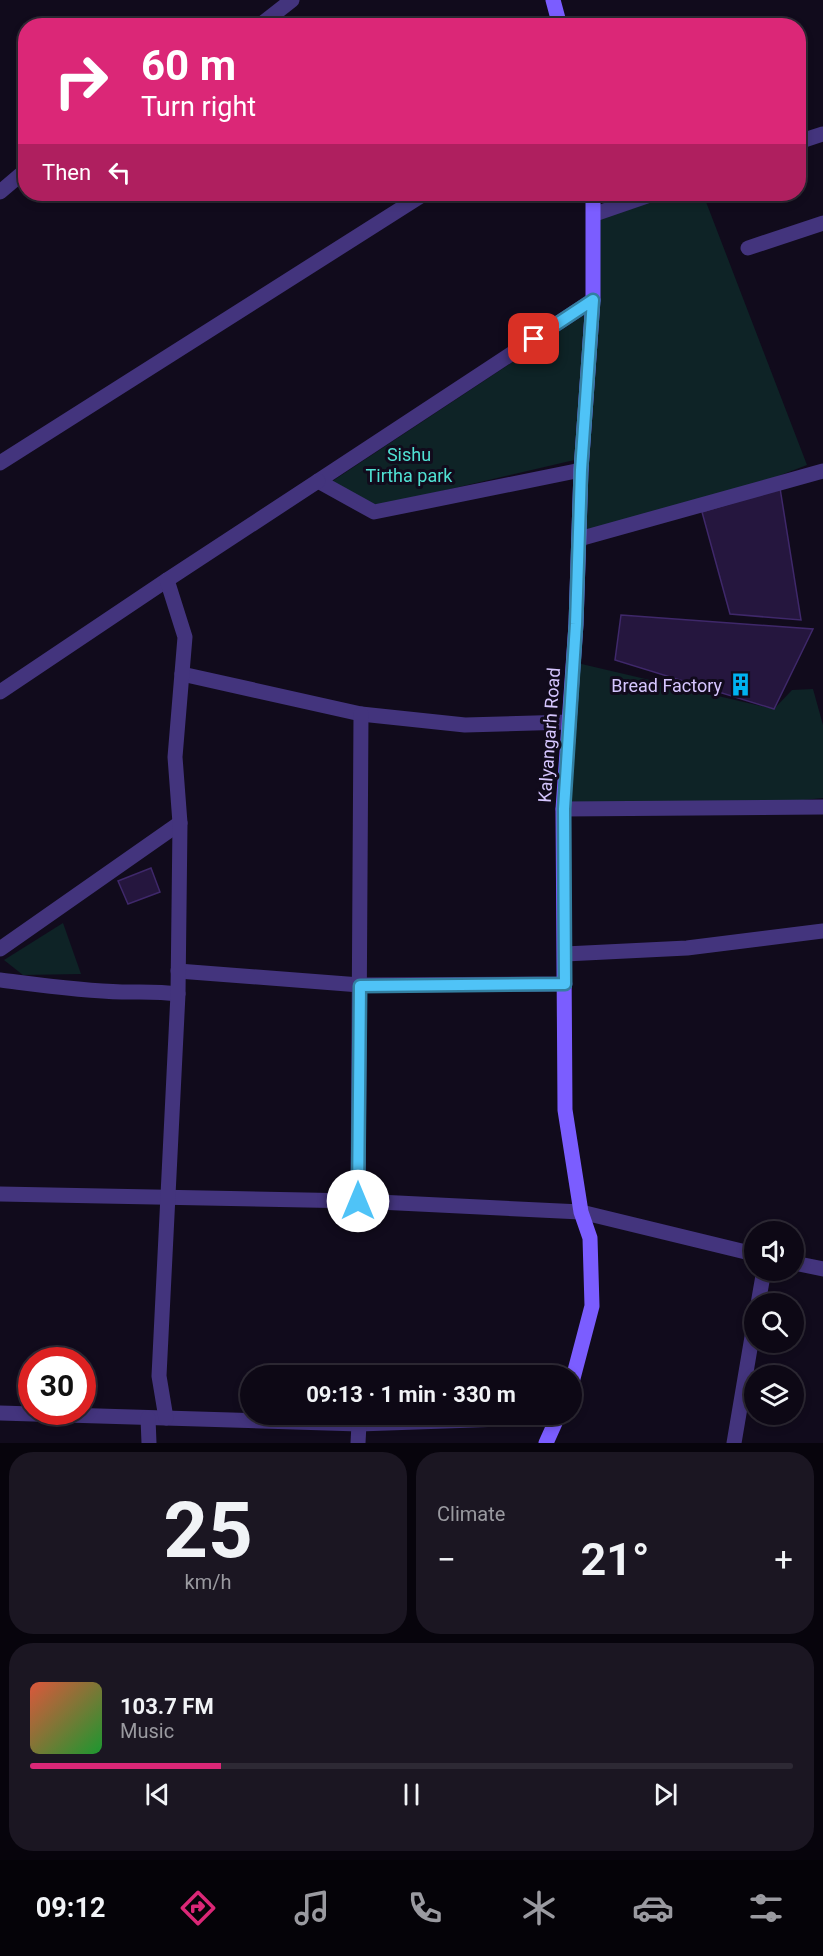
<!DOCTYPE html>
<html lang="en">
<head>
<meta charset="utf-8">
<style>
  body { margin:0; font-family:Roboto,sans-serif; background:#1b1622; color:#f1f3f6; height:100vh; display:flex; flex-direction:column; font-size:22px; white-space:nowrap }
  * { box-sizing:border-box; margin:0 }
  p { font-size:20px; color:#9a9aa0 }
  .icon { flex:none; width:33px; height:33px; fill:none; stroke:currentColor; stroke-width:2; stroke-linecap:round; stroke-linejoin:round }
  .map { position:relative; height:1443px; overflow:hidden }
  .side { display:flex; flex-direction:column; gap:9px; padding:9px; background:#07040c; flex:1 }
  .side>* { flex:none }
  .guide { position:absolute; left:18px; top:18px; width:788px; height:183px; border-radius:24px; box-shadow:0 3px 9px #0003,0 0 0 2px #2d2934; background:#db2777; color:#fff; overflow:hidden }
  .buttons { position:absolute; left:744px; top:1221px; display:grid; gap:12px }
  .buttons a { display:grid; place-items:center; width:60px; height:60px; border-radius:50%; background:#0d0815; box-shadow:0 3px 9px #0003,0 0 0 2px #2d2934; font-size:30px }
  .speed { position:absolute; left:18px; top:1347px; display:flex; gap:12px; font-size:30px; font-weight:700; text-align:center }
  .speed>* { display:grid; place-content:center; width:78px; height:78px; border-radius:50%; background:#0d0815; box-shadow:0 3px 9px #0003,0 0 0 2px #2d2934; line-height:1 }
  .speed .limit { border:9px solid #d22; background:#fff; color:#111 }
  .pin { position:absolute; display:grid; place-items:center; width:51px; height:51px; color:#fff; margin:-26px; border-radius:12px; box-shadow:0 3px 9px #0006 }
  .me { position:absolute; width:66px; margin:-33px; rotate:0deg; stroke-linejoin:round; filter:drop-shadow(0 0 4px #0008) }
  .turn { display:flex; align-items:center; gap:21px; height:126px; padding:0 24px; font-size:27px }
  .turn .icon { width:78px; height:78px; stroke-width:2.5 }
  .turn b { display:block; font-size:42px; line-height:51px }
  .then { display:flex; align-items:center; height:57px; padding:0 24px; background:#0003; gap:12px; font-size:22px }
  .big { font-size:45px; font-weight:700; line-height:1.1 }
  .side .card { flex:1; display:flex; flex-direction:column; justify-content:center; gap:9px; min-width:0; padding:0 21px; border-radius:24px; background:#1b1622 }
  .side .dial { align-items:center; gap:0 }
  .dial b { font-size:78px; line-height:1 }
  .song { display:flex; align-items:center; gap:18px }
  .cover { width:72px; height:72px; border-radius:9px; background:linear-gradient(135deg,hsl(10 70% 55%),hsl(130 70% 35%)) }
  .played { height:6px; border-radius:3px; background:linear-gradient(90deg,#db2777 25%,#2d2934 25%) }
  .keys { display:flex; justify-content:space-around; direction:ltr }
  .heat { display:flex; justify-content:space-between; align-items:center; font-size:33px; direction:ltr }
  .side .tiles { flex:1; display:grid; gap:9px; grid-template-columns:1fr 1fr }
  .card:last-child { grid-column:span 2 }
  .trip { position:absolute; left:240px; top:1365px; width:342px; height:60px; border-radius:30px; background:#0d0815; box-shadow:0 3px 9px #0003,0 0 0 2px #2d2934; font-weight:700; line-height:60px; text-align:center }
  .tab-bar { display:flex; height:96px; justify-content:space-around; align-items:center; background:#050308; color:#9a9aa0 }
  .tab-bar .icon { width:42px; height:42px }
  .tab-bar .on { color:#db2777 }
  .tab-bar b { font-size:27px; color:#f1f3f6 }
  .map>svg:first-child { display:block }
  .green { fill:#0e2326 }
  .building { fill:#25163e; stroke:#3f286a; stroke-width:1.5 }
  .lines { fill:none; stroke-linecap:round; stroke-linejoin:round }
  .minor { stroke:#43347d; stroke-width:15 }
  .secondary { stroke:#7b5dff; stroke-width:15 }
  .route-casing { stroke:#337fa1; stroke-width:15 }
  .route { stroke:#4fc3f7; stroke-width:10 }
  .labels { text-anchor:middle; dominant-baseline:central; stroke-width:6; stroke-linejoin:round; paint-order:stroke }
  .park-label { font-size:18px; fill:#50e1d3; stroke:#110b1c }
  .poi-label { font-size:18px; fill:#d6c6ff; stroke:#110b1c; text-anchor:end }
  .street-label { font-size:18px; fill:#d6c6ff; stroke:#110b1c }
</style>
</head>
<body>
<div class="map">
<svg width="823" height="1443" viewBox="0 0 823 1443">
  <rect width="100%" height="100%" fill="#110b1c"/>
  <g class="green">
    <path d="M653 194H703L807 465 716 500 579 539 583 458 378 506 331 482 590 311 595 214Z"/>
    <path d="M573 662 774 709 792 690 813 689 823 725V798L658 815 564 809Z"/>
    <path d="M63 923 81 974 23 975 4 960Z"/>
  </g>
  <g class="building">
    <path d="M780 488 801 620 730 614 702 512Z"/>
    <path d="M621 615 813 629 774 709 615 660Z"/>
    <path d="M151 868 160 892 128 904 118 881Z"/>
  </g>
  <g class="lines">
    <g class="minor">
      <path d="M259 26 292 0"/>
      <path d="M798 142 823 134"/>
      <path d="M0 192 26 170"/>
      <path d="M595 214 653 194"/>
      <path d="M748 248 823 223"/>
      <path d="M0 463 424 194"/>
      <path d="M581 470 374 512 318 481 593 300"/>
      <path d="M579 539 823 471"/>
      <path d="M182 674 361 714 465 725 569 722"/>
      <path d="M0 692 167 580"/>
      <path d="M563 809 823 807"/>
      <path d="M0 949 180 823"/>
      <path d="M565 954 687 948 823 931"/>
      <path d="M178 971 360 985 565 984"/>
      <path d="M0 980C40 985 81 991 122 992 141 992 158 991 178 994"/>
      <path d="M0 1194 358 1201 581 1212 754 1254"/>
      <path d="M358 1201 361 714"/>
      <path d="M794 1263 823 1269"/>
      <path d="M758 1304 764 1270"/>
      <path d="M0 1413 359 1424 558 1417"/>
      <path d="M148 1418 149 1443"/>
      <path d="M166 1418 159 1376 178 994 180 823 175 757 185 637 167 580 318 481"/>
      <path d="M358 1443 359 1424"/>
      <path d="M734 1443 754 1325"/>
    </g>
    <g class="secondary">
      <path d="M553 0 560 26"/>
      <path d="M572 1382 592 1306 590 1238 581 1212 565 1110 563 809 576 624 581 470 593 300V194"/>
      <path d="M546 1443 559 1414"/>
    </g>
  </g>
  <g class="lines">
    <defs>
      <path id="route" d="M358 1201 360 986 565 984 564 809 576 624 581 470 593 300 534 339"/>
    </defs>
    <use href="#route" class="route-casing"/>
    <use href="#route" class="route"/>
  </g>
  <defs>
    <symbol id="building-bare" viewBox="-9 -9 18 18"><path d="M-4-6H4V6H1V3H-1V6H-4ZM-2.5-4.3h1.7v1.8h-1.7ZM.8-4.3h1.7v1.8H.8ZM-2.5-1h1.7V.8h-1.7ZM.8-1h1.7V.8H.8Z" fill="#00b3f1" stroke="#110b1c" stroke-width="2.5" paint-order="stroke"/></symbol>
  </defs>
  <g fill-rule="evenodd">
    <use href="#building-bare" x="724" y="668" width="33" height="33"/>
  </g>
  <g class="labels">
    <g class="park-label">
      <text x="409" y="454">Sishu<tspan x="409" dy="21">Tirtha park</tspan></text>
    </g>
    <g class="poi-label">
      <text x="722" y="685">Bread Factory</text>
    </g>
    <g class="street-label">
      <text transform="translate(549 735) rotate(-86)">Kalyangarh Road</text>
    </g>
  </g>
</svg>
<div class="buttons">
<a><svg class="icon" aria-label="sound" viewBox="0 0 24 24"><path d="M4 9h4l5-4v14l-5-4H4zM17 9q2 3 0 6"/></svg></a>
<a><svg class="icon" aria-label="search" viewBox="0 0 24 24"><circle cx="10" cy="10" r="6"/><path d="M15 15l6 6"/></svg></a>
<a><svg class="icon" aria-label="layers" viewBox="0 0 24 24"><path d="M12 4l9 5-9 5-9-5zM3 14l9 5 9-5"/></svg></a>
</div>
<div class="speed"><div class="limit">30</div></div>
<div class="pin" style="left:534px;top:339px;background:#d93025"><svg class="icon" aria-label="arrive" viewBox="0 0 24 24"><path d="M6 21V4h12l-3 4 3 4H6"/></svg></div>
<svg class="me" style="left:358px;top:1201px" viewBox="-20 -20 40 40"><circle r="19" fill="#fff"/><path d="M0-13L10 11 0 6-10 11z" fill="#4fc3f7"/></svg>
<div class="trip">09:13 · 1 min · 330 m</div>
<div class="guide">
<div class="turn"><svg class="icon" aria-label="right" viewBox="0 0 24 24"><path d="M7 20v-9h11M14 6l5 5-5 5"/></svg><div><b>60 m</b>Turn right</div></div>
<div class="then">Then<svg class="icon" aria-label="left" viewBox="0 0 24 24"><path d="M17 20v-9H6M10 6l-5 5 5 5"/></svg></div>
</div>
</div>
<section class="side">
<div class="tiles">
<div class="card dial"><b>25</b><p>km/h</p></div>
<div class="card"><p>Climate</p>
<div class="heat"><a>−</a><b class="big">21°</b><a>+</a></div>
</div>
<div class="card">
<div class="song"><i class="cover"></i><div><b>103.7 FM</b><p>Music</p></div></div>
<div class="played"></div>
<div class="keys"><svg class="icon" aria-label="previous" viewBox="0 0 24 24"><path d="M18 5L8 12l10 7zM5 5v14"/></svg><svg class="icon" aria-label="pause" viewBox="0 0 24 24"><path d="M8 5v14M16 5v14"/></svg><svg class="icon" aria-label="next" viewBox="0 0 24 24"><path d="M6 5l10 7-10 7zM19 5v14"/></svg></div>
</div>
</div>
</section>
<nav class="tab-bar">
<b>09:12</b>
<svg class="icon on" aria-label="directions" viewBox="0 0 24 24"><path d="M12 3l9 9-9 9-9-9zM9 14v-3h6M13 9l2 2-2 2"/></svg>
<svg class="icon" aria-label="music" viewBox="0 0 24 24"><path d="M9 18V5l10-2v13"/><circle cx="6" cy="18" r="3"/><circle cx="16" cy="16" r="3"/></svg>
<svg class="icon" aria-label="phone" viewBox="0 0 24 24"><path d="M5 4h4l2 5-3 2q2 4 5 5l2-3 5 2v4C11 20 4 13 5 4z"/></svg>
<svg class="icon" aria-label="climate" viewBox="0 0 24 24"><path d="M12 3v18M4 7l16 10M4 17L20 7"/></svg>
<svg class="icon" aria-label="car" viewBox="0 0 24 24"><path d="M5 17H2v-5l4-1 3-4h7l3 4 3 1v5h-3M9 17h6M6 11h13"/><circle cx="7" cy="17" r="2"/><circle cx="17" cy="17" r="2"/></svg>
<svg class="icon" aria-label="filters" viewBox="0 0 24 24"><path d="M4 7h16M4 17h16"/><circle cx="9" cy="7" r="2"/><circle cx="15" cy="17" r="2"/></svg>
</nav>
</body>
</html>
